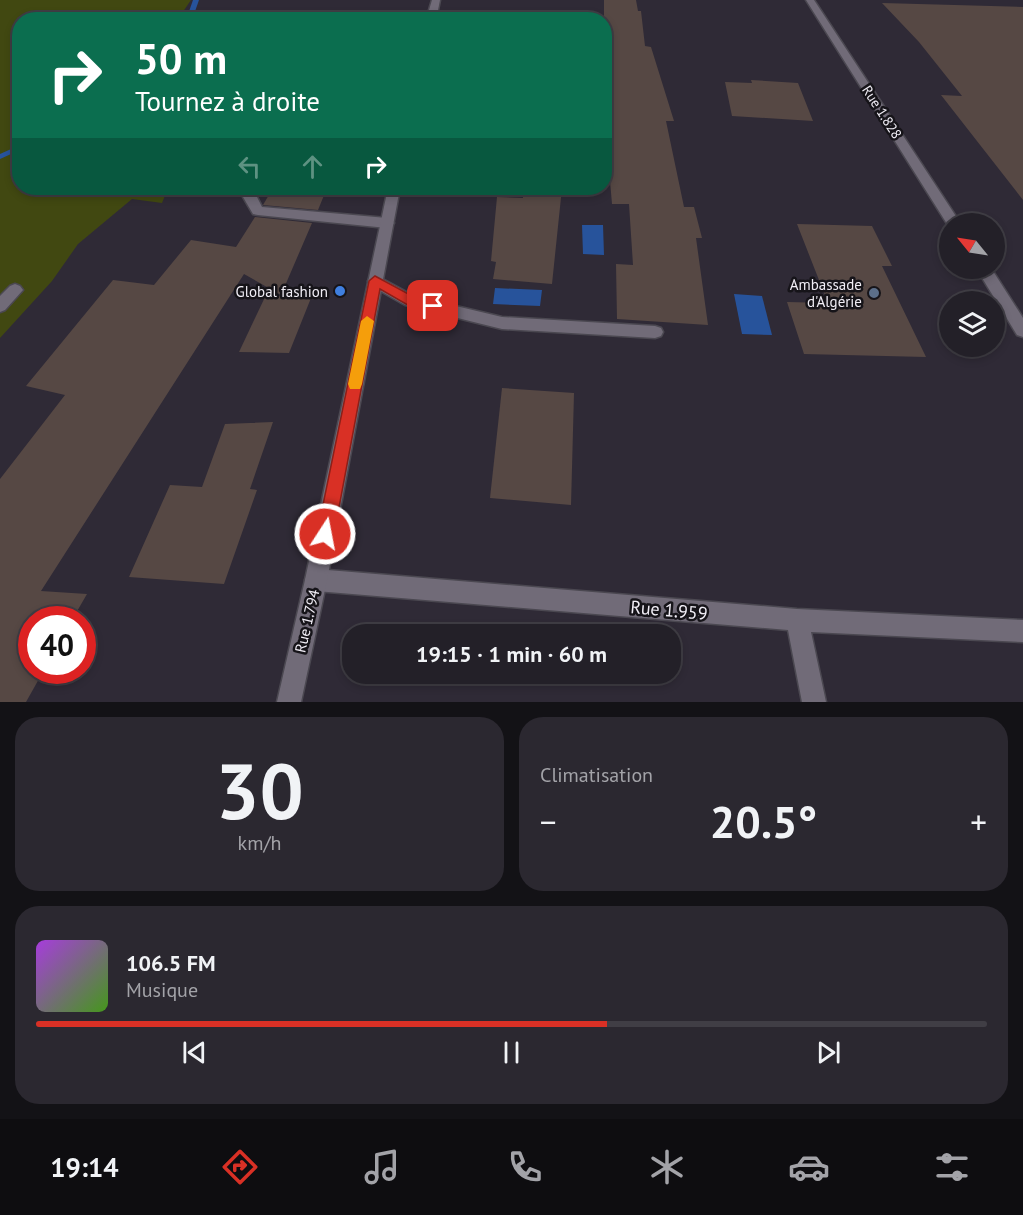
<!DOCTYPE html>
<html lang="fr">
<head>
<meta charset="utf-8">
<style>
  body { margin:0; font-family:"PT Sans",sans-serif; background:#2b2830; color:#f1f3f6; height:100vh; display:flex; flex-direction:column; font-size:22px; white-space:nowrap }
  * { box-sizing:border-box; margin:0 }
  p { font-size:20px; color:#a3a3a8 }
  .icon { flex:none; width:33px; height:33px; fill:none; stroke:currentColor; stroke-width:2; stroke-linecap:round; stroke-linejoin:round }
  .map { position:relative; height:702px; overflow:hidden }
  .sheet { display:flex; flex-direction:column; gap:15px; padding:15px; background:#131216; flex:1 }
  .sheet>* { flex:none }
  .banner { position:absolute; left:12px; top:12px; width:600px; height:183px; border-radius:24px; box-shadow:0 3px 9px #0003,0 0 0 2px #403e45; background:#0b6e4f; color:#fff; overflow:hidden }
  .needle { width:39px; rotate:300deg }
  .fabs { position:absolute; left:939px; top:213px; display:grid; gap:12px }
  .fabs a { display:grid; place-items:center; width:66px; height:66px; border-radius:50%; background:#232028; box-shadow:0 3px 9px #0003,0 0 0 2px #403e45; font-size:30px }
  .speed { position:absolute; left:18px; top:606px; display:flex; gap:12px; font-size:30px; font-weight:700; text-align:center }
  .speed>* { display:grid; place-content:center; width:78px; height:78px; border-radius:50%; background:#232028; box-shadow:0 3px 9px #0003,0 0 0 2px #403e45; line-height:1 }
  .speed .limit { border:9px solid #d22; background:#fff; color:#111 }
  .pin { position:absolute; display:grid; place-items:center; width:51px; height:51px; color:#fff; margin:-26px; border-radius:12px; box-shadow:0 3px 9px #0006 }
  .me { position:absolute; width:66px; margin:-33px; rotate:11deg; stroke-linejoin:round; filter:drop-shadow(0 0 4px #0008) }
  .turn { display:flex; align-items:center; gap:21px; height:126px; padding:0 24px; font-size:27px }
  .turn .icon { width:78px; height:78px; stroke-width:2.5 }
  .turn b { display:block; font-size:42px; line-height:51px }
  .lanes { display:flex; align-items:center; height:57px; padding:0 24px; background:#0003; justify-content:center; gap:30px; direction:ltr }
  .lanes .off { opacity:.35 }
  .big { font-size:45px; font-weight:700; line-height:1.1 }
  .sheet .widget { flex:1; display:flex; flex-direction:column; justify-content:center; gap:9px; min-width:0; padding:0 21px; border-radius:24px; background:#2b2830 }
  .sheet .dial { align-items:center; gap:0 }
  .dial b { font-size:78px; line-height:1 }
  .song { display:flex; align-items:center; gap:18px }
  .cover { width:72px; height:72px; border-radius:9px; background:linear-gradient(135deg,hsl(280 70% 55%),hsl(100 70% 35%)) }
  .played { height:6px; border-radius:3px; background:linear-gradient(90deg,#d93025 60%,#403e45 60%) }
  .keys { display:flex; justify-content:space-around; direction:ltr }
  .heat { display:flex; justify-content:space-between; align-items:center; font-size:33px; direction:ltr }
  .sheet .tiles { flex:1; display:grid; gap:15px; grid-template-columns:1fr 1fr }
  .widget:last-child { grid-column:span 2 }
  .trip { position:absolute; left:342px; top:624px; width:339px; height:60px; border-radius:24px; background:#232028; box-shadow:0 3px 9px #0003,0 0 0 2px #403e45; font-weight:700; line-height:60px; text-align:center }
  .menu { display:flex; height:96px; justify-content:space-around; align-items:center; background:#0e0d10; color:#a3a3a8 }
  .menu .icon { width:42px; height:42px }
  .menu .active { color:#d93025 }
  .menu b { font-size:27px; color:#f1f3f6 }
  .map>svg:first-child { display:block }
  .green { fill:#414811 }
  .water { fill:#27539b }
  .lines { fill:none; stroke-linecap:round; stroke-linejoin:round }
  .stream { fill:#27539b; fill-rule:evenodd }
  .building { fill:#564844 }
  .service-casing { stroke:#4b4851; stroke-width:3 }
  .minor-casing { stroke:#4b4851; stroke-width:3 }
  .tertiary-casing { stroke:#4b4851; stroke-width:3 }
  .service { fill:#716b78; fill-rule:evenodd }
  .minor { fill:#716b78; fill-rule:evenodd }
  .tertiary { fill:#716b78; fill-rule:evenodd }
  .route { fill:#d93025; stroke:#8d1f18; stroke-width:1.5 }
  .slow { fill:#f59e0b }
  .shop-dot { fill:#3f7fe0; stroke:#161419; stroke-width:2 }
  .service-dot { fill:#5c6f8a; stroke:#161419; stroke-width:2 }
  .labels { text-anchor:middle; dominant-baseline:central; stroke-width:5; stroke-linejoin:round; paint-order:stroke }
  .far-street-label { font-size:14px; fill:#f1eef6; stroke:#161419 }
  .poi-label { font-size:15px; fill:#f1eef6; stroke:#161419; text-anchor:end }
  .street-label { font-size:15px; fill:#f1eef6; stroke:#161419 }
  .near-street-label { font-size:18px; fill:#f1eef6; stroke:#161419 }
</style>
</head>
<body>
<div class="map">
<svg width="1023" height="702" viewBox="0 0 1023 702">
  <rect width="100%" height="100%" fill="#2f2a36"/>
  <path class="green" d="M0 0H191L178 19 20 20V188H176L166 193 162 203 132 199 78 244 52 281 0 338Z"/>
  <g class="water">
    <path d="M582 225H603L604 255 583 254Z"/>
    <path d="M495 288 542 290 540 306 493 304Z"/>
    <path d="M734 294 762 296 772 335 742 334Z"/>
  </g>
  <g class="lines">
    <g class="stream">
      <path d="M193 0H199L192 20H186Z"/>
      <path d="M20 145V150L0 159V154Z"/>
    </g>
  </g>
  <g class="building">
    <path d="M604 0H636L638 11H641L645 46 651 47 674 121H666L684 207H694L702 238H696L708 325 617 319 616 264 633 265 629 204H612L604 112Z"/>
    <path d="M882 3 1023 7V200L941 95 962 96 919 42Z"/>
    <path d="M751 80 798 83 813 121 732 116 725 82 752 83Z"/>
    <path d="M273 188H327L318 210 263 205Z"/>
    <path d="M523 188H562L552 284 493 279 496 262 491 261 497 197 523 198Z"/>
    <path d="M255 217 312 223 281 295 244 274 41 591 87 594 72 620H32V670H44L26 702H0V479L65 395 26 386 113 280 154 285 191 240 236 247Z"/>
    <path d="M797 224 872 226 892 266H882L926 357 804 354 787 302 828 303Z"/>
    <path d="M266 295 311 298 289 353 239 352Z"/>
    <path d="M502 388 574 393 571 505 490 498Z"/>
    <path d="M273 422 250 489 257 490 224 584 129 577 170 485 202 487 225 424Z"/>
  </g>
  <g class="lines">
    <defs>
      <g id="service">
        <path d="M246 188H258L257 197 262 207 387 218 394 223 387 228 258 215 253 214 243 197Z"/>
        <path d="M375 275 414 296 502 317 655 326 661 328 663 332 661 336 655 338 502 329 405 305 370 285 368 281 370 277Z"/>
      </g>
      <g id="minor">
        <path d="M806 0H814L961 224H950L949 227Z"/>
        <path d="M976 268H991L1023 318V337L1017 335Z"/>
        <path d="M15 284 20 286 23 290 5 310 0 312V296L10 286Z"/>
        <path d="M316 569 797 609 1023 620V642L811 632 826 702H802L788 630 316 591 308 588 305 580 308 572Z"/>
      </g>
      <g id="tertiary">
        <path d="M432 0H440L436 20H426Z"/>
        <path d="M388 188H400L327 580 301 702H277L305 580Z"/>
      </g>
    </defs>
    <use href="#service" class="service-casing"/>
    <use href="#minor" class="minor-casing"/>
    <use href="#tertiary" class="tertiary-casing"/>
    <use href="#service" class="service"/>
    <use href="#minor" class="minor"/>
    <use href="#tertiary" class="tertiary"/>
  </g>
  <path class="route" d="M375 276 414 297 438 303 440 306 433 311 406 304 380 289 334 534 331 540 325 543 319 540 317 534 369 281Z"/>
  <path class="slow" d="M367 316 374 321 362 384 360 389H350L348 384 361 321Z"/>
  <circle class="shop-dot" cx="340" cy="291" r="6"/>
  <circle class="service-dot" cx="874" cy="293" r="6"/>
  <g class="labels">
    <g class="far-street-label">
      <text transform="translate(882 112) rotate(57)">Rue 1.828</text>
    </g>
    <g class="poi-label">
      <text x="862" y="284">Ambassade<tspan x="862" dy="17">d'Algérie</tspan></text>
      <text x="328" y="291">Global fashion</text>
    </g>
    <g class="street-label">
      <text transform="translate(307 621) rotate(-77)">Rue 1.794</text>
    </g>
    <g class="near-street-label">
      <text transform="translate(669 610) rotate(5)">Rue 1.959</text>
    </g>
  </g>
</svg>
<div class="fabs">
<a><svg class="needle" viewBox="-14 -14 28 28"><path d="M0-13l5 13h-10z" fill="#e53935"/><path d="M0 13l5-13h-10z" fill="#a3a3a8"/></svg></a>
<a><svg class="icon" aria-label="layers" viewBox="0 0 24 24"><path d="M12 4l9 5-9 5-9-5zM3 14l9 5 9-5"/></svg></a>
</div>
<div class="speed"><div class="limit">40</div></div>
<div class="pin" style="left:433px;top:306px;background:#d93025"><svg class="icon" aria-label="arrive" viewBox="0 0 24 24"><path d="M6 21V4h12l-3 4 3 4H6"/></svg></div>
<svg class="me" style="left:325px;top:534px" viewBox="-20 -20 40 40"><circle r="17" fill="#d93025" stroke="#fff" stroke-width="3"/><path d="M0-11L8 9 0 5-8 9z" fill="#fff"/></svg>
<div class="trip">19:15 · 1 min · 60 m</div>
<div class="banner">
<div class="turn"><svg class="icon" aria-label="right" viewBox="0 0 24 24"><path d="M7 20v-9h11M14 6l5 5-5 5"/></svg><div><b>50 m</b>Tournez à droite</div></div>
<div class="lanes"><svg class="icon off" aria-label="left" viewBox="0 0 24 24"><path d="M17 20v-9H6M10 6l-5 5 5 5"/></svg><svg class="icon off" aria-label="ahead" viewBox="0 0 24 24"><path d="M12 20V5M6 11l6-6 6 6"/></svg><svg class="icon" aria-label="right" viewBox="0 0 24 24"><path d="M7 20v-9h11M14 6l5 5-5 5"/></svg></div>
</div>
</div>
<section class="sheet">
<div class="tiles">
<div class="widget dial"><b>30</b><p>km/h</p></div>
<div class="widget"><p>Climatisation</p>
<div class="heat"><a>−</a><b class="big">20.5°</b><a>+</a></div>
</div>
<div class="widget">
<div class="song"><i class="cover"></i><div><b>106.5 FM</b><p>Musique</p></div></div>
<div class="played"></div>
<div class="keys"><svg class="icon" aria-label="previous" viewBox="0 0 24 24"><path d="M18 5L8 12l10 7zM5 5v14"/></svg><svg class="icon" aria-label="pause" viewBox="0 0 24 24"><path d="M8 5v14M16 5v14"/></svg><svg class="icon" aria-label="next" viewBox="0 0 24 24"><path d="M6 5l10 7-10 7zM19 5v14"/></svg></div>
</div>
</div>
</section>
<nav class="menu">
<b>19:14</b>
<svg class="icon active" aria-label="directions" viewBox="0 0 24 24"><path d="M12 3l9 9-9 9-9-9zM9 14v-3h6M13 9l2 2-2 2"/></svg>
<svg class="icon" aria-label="music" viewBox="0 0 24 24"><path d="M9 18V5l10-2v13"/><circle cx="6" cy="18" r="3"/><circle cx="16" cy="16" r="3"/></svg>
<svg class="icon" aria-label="phone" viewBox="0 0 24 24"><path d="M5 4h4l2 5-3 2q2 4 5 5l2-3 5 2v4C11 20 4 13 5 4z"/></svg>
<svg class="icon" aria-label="climate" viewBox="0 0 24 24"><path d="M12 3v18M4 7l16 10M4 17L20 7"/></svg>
<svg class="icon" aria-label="car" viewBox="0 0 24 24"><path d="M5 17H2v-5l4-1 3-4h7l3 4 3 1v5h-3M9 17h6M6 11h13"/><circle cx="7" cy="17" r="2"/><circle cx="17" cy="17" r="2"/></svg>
<svg class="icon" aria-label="filters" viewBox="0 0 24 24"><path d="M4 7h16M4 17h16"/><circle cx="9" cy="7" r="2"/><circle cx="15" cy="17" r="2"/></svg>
</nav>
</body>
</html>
